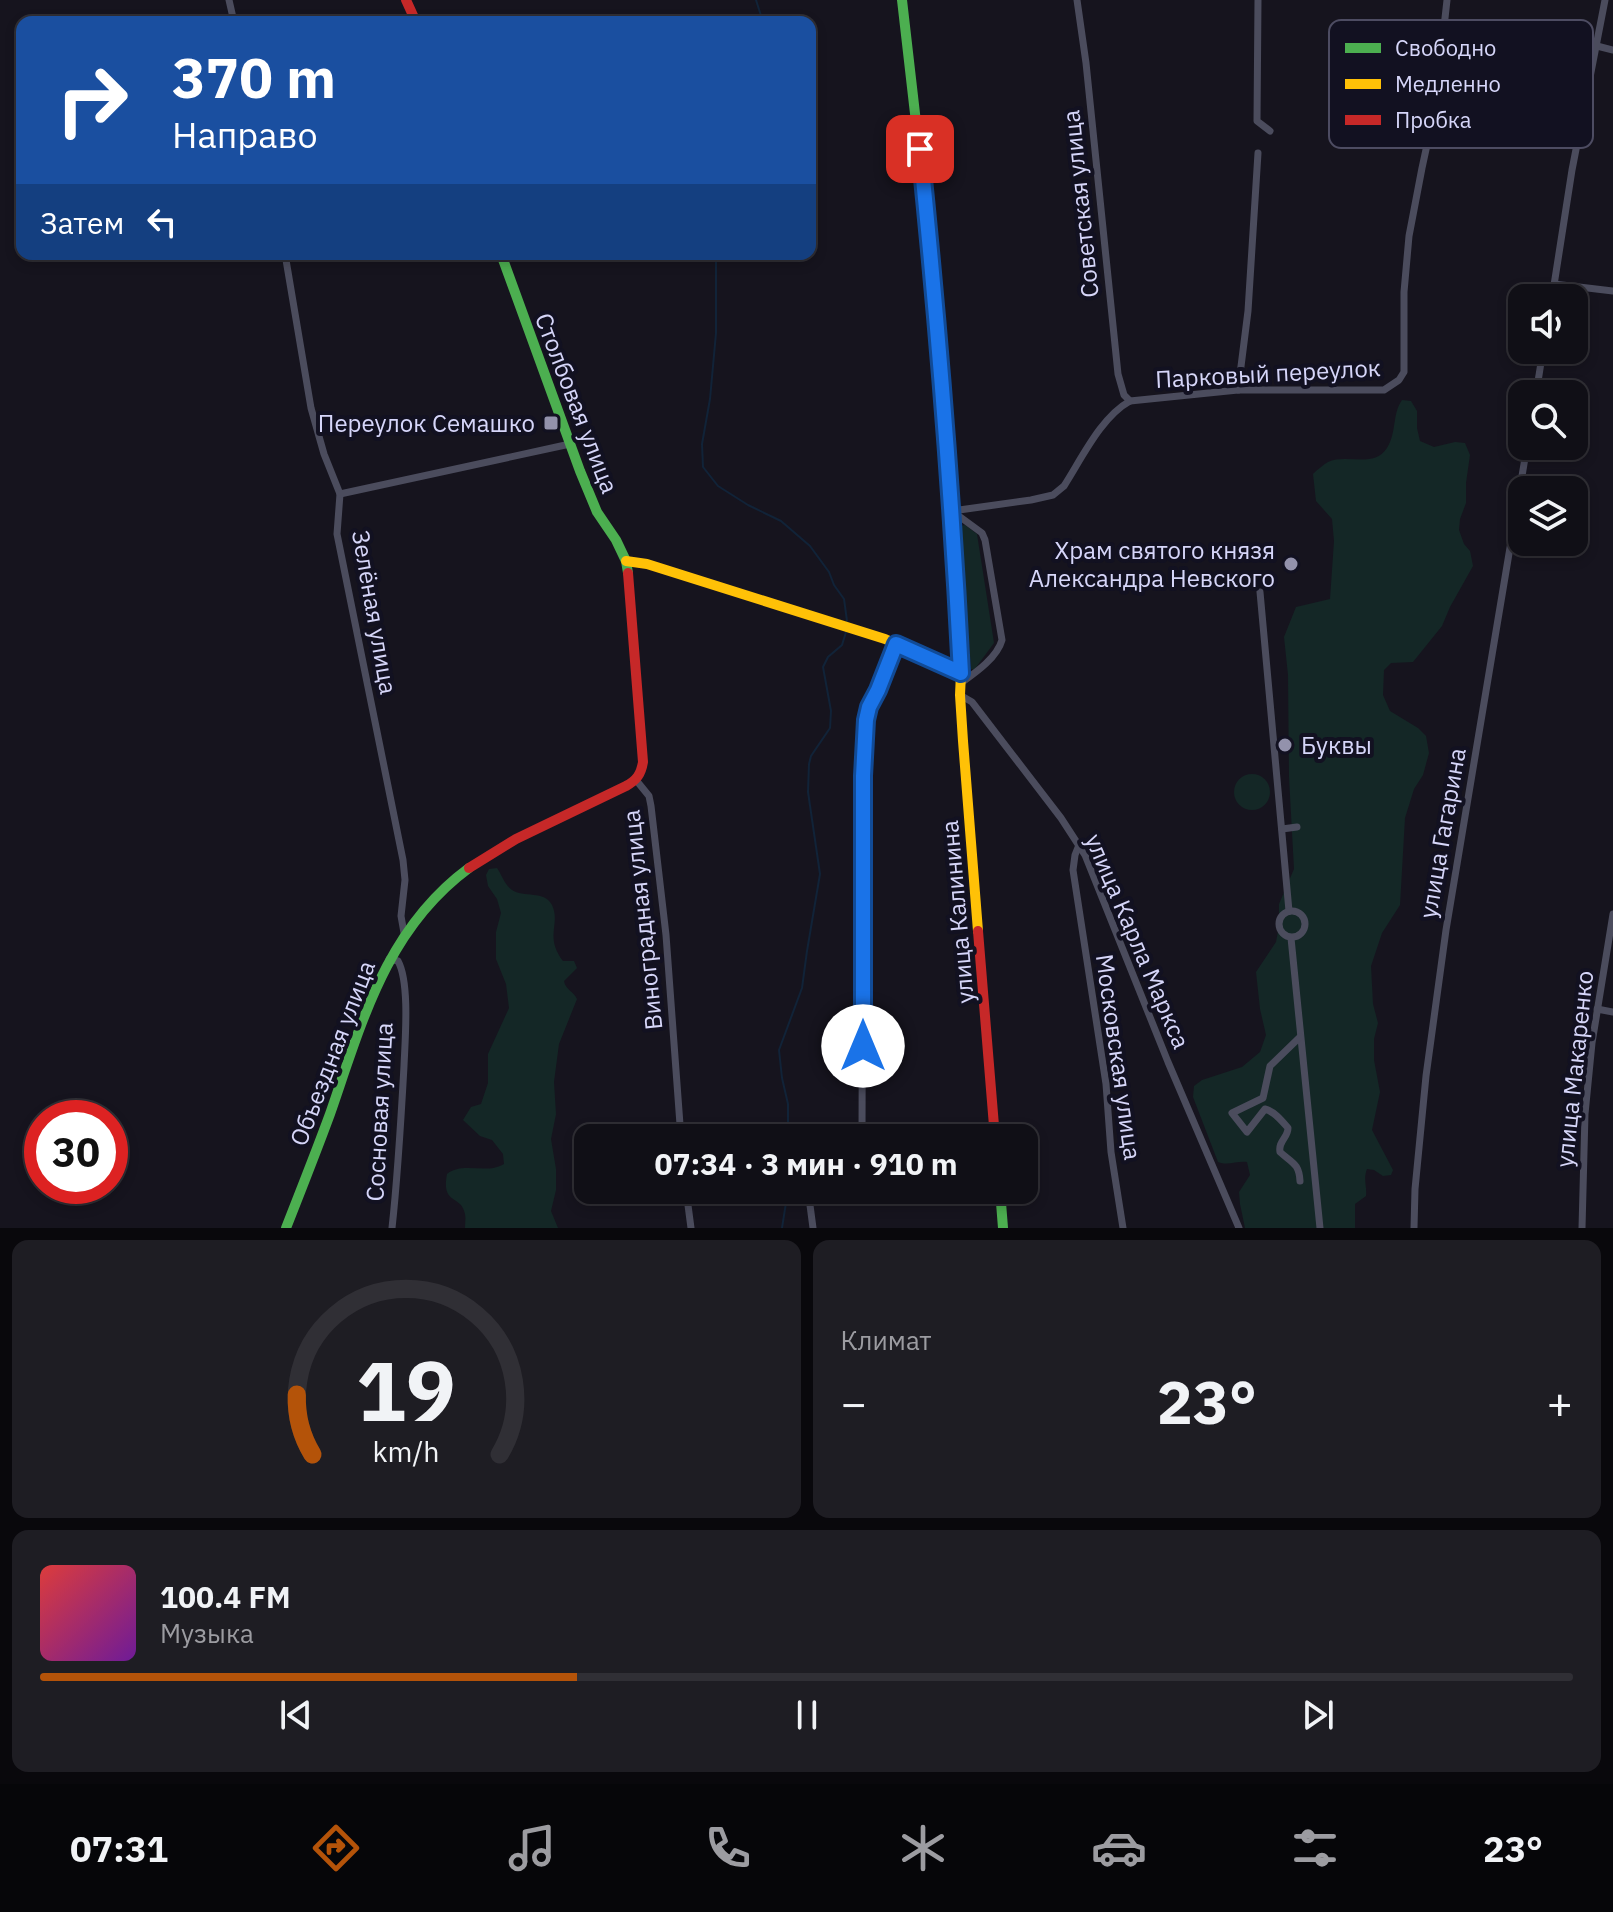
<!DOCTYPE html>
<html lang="ru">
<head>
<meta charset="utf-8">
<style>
  body { margin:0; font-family:"IBM Plex Sans",sans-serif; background:#1e1d23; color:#f1f3f6; height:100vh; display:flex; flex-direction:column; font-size:30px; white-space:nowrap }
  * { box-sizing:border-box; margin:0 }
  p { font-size:26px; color:#9c9ca1 }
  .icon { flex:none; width:44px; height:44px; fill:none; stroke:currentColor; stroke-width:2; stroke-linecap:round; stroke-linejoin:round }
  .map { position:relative; height:1228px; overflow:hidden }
  .sheet { display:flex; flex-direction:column; gap:12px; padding:12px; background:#09080c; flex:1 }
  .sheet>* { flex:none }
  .top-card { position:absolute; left:16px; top:16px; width:800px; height:244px; border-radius:16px; box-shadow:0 4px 12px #0003,0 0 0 2px #302f35; background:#1a4fa0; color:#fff; overflow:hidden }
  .fabs { position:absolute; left:1508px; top:284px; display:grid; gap:16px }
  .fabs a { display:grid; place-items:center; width:80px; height:80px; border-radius:16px; background:#100f16; box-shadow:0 4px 12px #0003,0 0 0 2px #302f35; font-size:40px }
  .speed { position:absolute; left:24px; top:1100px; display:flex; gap:16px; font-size:40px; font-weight:700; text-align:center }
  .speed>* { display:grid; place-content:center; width:104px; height:104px; border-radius:50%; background:#100f16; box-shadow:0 4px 12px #0003,0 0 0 2px #302f35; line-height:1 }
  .speed .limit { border:12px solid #d22; background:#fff; color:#111 }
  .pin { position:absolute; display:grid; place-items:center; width:68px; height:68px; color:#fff; margin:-34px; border-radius:16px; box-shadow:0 4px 12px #0006 }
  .me { position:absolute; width:88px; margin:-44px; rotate:0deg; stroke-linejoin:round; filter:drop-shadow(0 0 6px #0008) }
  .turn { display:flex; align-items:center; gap:28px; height:168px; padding:0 24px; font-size:36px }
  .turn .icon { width:104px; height:104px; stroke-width:2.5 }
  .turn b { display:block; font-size:56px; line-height:68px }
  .then { display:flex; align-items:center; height:76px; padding:0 24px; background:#0003; gap:16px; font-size:30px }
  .big { font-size:60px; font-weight:800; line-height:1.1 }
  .sheet .card { flex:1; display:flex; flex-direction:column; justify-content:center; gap:12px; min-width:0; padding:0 28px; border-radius:16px; background:#1e1d23 }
  .sheet .dial { align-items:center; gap:0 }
  .dial svg { height:208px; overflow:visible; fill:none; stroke:#302f35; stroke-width:7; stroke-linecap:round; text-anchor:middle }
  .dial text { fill:#f1f3f6; stroke:none }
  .song { display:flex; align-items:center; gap:24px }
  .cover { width:96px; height:96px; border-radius:12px; background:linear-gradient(135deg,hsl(0 70% 55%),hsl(280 70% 35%)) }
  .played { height:8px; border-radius:4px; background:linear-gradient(90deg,#b45309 35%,#302f35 35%) }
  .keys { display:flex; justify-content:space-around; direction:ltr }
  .heat { display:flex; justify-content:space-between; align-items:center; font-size:44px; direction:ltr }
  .sheet .tiles { flex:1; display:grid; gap:12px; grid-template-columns:1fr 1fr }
  .card:last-child { grid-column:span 2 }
  .trip { position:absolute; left:574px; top:1124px; width:464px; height:80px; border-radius:16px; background:#100f16; box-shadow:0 4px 12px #0003,0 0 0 2px #302f35; font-weight:800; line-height:80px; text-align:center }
  .tabs { display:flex; height:128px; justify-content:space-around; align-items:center; background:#060609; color:#9c9ca1 }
  .tabs .icon { width:56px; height:56px }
  .tabs .selected { color:#b45309 }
  .tabs b { font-size:36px; color:#f1f3f6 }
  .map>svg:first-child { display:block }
  .green { fill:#142726 }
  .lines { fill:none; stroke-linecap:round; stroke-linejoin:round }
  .stream { stroke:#112338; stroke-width:2 }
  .street { stroke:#4b4c5d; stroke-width:7 }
  .fast { stroke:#4caf50; stroke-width:10 }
  .slow { stroke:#ffc107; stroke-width:10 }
  .jam { stroke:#c62828; stroke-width:10 }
  .route-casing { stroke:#114b97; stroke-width:20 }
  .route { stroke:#1a73e8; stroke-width:14 }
  .poi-dot { fill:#9392ac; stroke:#121121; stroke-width:3 }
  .labels { text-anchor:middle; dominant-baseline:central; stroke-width:8; stroke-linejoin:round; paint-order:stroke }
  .street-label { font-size:24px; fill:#d6d6f9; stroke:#121121 }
  .poi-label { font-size:24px; fill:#d6d6f9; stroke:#121121; text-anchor:end }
  .key { fill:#121121; stroke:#4d4c62; stroke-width:2 }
  .key-label { font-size:22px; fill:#d6d6f9 }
</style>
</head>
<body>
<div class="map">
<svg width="1613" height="1228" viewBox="0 0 1613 1228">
  <rect width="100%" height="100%" fill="#16141e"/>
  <g class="green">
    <path d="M1402 400 1411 401 1417 411V428L1420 441 1434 447 1455 442 1465 443 1470 455 1466 483V503L1460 519 1459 530 1464 544 1470 551 1473 566 1450 607 1442 626 1413 662 1391 663 1384 670 1383 695 1390 711 1418 728 1426 736 1429 753 1423 775 1414 789 1405 818 1400 905 1382 933 1371 966 1373 1004 1378 1023 1374 1039V1060L1380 1092 1372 1130 1393 1170 1391 1175 1383 1176 1374 1170 1367 1169C1363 1179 1367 1185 1366 1196L1355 1204V1228H1245L1240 1204 1239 1192 1250 1175 1247 1162C1236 1161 1228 1166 1218 1162L1193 1097 1194 1086 1202 1080 1242 1067 1260 1052 1266 1035 1260 1009 1256 972 1276 942 1279 926V904L1294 869 1289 777 1288 675 1284 637 1296 607 1330 599 1334 541 1332 519 1316 501 1313 474C1317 470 1323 465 1328 462 1347 453 1373 469 1387 448 1397 432 1392 414 1402 400Z"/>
    <path d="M965 525 977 534 994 643 974 670 971 669 960 526Z"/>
    <circle cx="1252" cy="792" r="18"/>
    <path d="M497 868C502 875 504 884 512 890 523 898 545 890 552 905 561 924 544 936 563 961H574L577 968 564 981C565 989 574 992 577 999L559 1044 554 1082 556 1114 551 1139 556 1169V1190L551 1211 558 1228H465C465 1223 466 1219 465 1214 461 1194 441 1206 447 1174 463 1161 486 1175 504 1164L503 1154 492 1140 480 1136 463 1120 471 1107 481 1104 488 1083V1054L509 1008 506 984 496 959V932L501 913 497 899 488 886 486 875 489 869Z"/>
  </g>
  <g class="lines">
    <g class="stream">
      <path d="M756 0 763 22"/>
      <path d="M716 254V333L710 399 702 444 703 467 718 486 748 505 781 521 810 546 829 572 834 585 844 599 847 621"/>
      <path d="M788 1138V1104L782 1078 779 1050 802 988 807 951 820 874 808 792 809 764 811 756 830 728 831 711 823 667 828 657 842 645 846 632"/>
      <path d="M782 1228 788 1190"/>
    </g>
    <g class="street">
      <path d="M229 0 234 22"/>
      <path d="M1077 0 1086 63 1118 374 1124 395 1130 401"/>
      <path d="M1258 0 1257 121 1270 131"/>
      <path d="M1597 46 1613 50"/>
      <path d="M285 254 311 408 324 454 340 494 337 534 403 860 405 880 401 916 404 933"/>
      <path d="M1554 284 1613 291"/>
      <path d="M1552 298 1572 170 1605 0"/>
      <path d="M1238 390 1248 311 1258 153"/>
      <path d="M1536 394 1543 350"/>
      <path d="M340 494 570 444"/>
      <path d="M952 511 1031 500 1053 495 1064 486C1082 458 1101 417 1130 401L1238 390H1384L1399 380 1404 372V292L1409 236 1422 168 1435 108 1447 0"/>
      <path d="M952 511 982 533 985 540 1002 640C997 658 975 673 961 683"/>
      <path d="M1260 592 1289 911"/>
      <path d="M960 695 972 702 1061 818 1085 855 1168 1062 1239 1228"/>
      <path d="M636 780 649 796 651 806 666 935 681 1138"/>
      <path d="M1282 829 1297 827"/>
      <path d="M1079 845 1075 855 1073 870 1106 1084 1111 1152 1123 1228"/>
      <circle cx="1292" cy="924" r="13"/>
      <path d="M1291 938 1320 1228"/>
      <path d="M389 959 398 961C410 983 405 1040 404 1066 401 1120 398 1174 392 1228"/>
      <path d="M1597 1009 1613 1012"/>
      <path d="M862 1138 863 776 866 720 869 707 878 690 896 644"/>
      <path d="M1300 1181C1299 1163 1292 1163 1280 1152 1278 1141 1288 1138 1288 1128 1282 1121 1274 1111 1265 1109L1247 1132 1232 1113 1263 1098 1270 1066 1300 1037"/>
      <path d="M686 1190 691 1228"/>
      <path d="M808 1190 813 1228"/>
      <path d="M1414 1228 1415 1189 1426 1076 1446 930 1527 446"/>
      <path d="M1582 1228 1585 1114 1592 1043 1613 914"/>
    </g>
    <g class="fast">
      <path d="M902 0 932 262 941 366"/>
      <path d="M501 254 580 471 597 512 616 540 626 561 628 573"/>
      <path d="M1000 1190 1003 1228"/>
      <path d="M286 1228C301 1190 316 1152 330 1114 362 1022 386 929 469 868"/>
    </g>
    <g class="slow">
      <path d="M941 366 948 447 961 673 960 695 963 741 978 931"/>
      <path d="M626 561 647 564 885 639 961 673"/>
    </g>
    <g class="jam">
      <path d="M406 0 416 22"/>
      <path d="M469 868 516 839 626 786C637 780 641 774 643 762L628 573"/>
      <path d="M978 931 995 1138"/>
    </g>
  </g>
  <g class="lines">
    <defs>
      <path id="route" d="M863 1046V776L866 720 869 707 878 690 896 644 961 673C952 498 938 324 920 149"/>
    </defs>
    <use href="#route" class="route-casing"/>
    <use href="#route" class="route"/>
  </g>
  <g class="poi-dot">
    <rect x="543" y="415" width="16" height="16" rx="4"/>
    <circle cx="1291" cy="564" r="8"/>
    <circle cx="1285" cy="745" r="8"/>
  </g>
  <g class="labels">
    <g class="street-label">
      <text transform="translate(1080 204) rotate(-96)">Советская улица</text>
      <text transform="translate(1268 373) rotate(-3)">Парковый переулок</text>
      <text transform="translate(577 403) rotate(69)">Столбовая улица</text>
      <text transform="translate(375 612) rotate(80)">Зелёная улица</text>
      <text transform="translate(1442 833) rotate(-80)">улица Гагарина</text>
      <text transform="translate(957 912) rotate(-95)">улица Калинина</text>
      <text transform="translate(642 920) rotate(-96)">Виноградная улица</text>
      <text transform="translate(1138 941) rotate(67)">улица Карла Маркса</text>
      <text transform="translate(332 1053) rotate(-69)">Объездная улица</text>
      <text transform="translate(1119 1057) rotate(82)">Московская улица</text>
      <text transform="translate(1574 1069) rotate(-84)">улица Макаренко</text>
      <text transform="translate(379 1112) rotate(-87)">Сосновая улица</text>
    </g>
    <g class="poi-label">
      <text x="535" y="423">Переулок Семашко</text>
      <text x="1275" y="550">Храм святого князя<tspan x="1275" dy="28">Александра Невского</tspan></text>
      <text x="1301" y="745" text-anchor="start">Буквы</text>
    </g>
  </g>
  <rect x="1329" y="20" width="264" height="128" rx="12" class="key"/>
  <rect x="1345" y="43" width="36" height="10" fill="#4caf50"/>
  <rect x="1345" y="79" width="36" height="10" fill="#ffc107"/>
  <rect x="1345" y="115" width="36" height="10" fill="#c62828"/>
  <g class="key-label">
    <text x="1395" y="56">Свободно</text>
    <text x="1395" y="92">Медленно</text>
    <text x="1395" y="128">Пробка</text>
  </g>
</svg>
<div class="fabs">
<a><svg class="icon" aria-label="sound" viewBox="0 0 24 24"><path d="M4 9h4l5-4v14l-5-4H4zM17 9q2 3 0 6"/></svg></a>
<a><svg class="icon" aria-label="search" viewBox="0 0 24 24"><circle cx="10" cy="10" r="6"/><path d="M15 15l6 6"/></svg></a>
<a><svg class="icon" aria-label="layers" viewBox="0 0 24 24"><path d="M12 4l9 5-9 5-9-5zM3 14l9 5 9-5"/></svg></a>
</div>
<div class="speed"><div class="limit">30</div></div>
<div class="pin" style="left:920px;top:149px;background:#d93025"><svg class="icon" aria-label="arrive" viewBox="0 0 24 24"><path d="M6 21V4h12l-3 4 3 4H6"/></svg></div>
<svg class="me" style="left:863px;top:1046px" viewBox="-20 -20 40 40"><circle r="19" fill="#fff"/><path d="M0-13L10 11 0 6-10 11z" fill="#1a73e8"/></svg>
<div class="trip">07:34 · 3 мин · 910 m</div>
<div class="top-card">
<div class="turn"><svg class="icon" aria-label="right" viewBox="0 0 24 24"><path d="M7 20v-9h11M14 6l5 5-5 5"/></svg><div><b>370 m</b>Направо</div></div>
<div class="then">Затем<svg class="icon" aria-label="left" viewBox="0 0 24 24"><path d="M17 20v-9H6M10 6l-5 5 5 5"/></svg></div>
</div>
</div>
<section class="sheet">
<div class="tiles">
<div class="card dial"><svg viewBox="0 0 100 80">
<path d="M14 69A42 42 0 1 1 86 69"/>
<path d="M14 69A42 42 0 0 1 8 46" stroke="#b45309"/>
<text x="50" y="56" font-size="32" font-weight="700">19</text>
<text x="50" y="72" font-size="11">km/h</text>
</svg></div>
<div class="card"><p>Климат</p>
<div class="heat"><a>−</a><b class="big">23°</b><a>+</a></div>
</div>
<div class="card">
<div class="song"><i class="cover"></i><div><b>100.4 FM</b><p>Музыка</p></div></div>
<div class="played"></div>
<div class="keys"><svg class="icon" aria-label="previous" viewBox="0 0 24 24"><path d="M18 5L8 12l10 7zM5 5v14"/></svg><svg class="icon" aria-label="pause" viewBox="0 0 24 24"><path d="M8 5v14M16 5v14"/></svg><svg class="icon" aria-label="next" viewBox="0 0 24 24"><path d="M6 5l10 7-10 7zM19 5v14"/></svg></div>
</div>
</div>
</section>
<nav class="tabs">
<b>07:31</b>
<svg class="icon selected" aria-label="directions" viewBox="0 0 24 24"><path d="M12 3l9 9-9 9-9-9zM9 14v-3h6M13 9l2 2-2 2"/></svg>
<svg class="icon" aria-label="music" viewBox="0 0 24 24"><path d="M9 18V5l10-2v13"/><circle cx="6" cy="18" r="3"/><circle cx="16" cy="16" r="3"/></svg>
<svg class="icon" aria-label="phone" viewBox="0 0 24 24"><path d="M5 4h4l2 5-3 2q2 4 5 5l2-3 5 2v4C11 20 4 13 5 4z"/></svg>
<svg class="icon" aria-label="climate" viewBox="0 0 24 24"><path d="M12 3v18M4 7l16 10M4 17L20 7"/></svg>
<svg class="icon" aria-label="car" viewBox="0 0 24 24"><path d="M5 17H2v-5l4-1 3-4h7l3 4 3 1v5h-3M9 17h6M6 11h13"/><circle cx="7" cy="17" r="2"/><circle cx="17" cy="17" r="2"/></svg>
<svg class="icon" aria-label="filters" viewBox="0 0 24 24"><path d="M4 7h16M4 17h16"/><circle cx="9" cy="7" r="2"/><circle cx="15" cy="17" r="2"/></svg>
<b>23°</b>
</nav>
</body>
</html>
